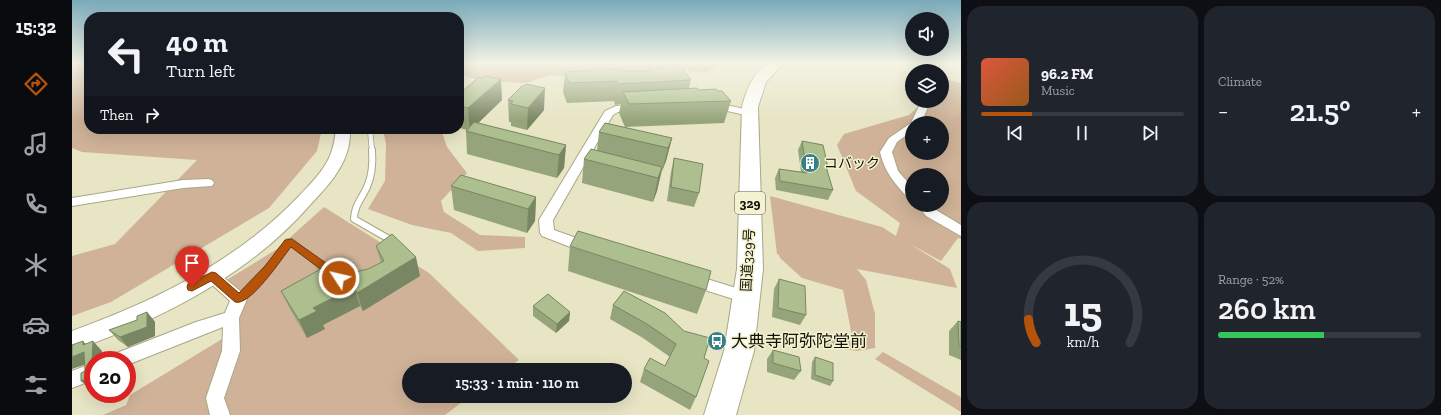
<!DOCTYPE html>
<html lang="en">
<head>
<meta charset="utf-8">
<style>
  body { margin:0; font-family:"Zilla Slab","Noto Sans JP",serif; background:#20242c; color:#f1f3f6; height:100vh; display:flex; flex-direction:column; font-size:15px; white-space:nowrap }
  * { box-sizing:border-box; margin:0 }
  p { font-size:13px; color:#9ea1a6 }
  .icon { flex:none; width:22px; height:22px; fill:none; stroke:currentColor; stroke-width:2; stroke-linecap:round; stroke-linejoin:round }
  .map { position:relative; flex:1; overflow:hidden }
  .details { display:flex; flex-direction:column; gap:6px; padding:6px; background:#0d0f14; width:480px }
  .details>* { flex:none }
  .top-card { position:absolute; left:12px; top:12px; width:380px; height:122px; border-radius:16px; box-shadow:0 4px 16px #0002; background:#171b24; color:#f1f3f6; overflow:hidden }
  .controls { position:absolute; left:833px; top:12px; display:grid; gap:8px }
  .controls a { display:grid; place-items:center; width:44px; height:44px; border-radius:50%; background:#171b24; box-shadow:0 4px 16px #0002; font-size:20px }
  .speed { position:absolute; left:12px; top:351px; display:flex; gap:8px; font-size:20px; font-weight:700; text-align:center }
  .speed>* { display:grid; place-content:center; width:52px; height:52px; border-radius:50%; background:#171b24; box-shadow:0 4px 16px #0002; line-height:1 }
  .speed .limit { border:6px solid #d22; background:#fff; color:#111 }
  .pin { position:absolute; display:grid; place-items:center; width:34px; height:34px; color:#fff; margin:-41px -17px; border-radius:50% 50% 50% 0; rotate:-45deg; box-shadow:0 0 4px #0007 }
  .pin .icon { rotate:45deg }
  .me { position:absolute; width:44px; margin:-22px; rotate:305deg; stroke-linejoin:round; filter:drop-shadow(0 0 3px #0008) }
  .turn { display:flex; align-items:center; gap:14px; height:84px; padding:0 16px; font-size:18px }
  .turn .icon { width:52px; height:52px; stroke-width:2.5 }
  .turn b { display:block; font-size:28px; line-height:34px }
  .then { display:flex; align-items:center; height:38px; padding:0 16px; background:#0003; gap:8px; font-size:15px }
  .big { font-size:30px; font-weight:600; line-height:1.1 }
  .details .widget { flex:1; display:flex; flex-direction:column; justify-content:center; gap:6px; min-width:0; padding:0 14px; border-radius:16px; background:#20242c }
  .details .dial { align-items:center; gap:0 }
  .dial svg { height:104px; overflow:visible; fill:none; stroke:#363941; stroke-width:7; stroke-linecap:round; text-anchor:middle }
  .dial text { fill:#f1f3f6; stroke:none }
  .song { display:flex; align-items:center; gap:12px }
  .cover { width:48px; height:48px; border-radius:6px; background:linear-gradient(135deg,hsl(10 70% 55%),hsl(30 70% 35%)) }
  .played { height:4px; border-radius:2px; background:linear-gradient(90deg,#b45309 25%,#363941 25%) }
  .keys { display:flex; justify-content:space-around; direction:ltr }
  .heat { display:flex; justify-content:space-between; align-items:center; font-size:22px; direction:ltr }
  .charge { height:6px; border-radius:3px; background:linear-gradient(90deg,#34c759 52%,#363941 0) }
  .details .tiles { flex:1; display:grid; gap:6px; grid-template-columns:repeat(2,1fr) }
  .trip { position:absolute; left:330px; top:363px; width:230px; height:40px; border-radius:20px; background:#171b24; box-shadow:0 4px 16px #0002; font-weight:600; line-height:40px; text-align:center }
  main { display:flex; flex:1; min-height:0 }
  .tabs { display:flex; flex-direction:column; width:72px; justify-content:space-around; align-items:center; background:#090b0e; color:#9ea1a6 }
  .tabs .icon { width:28px; height:28px }
  .tabs .selected { color:#b45309 }
  .tabs b { font-size:18px; color:#f1f3f6 }
  .map>svg:first-child { display:block }
  .green { fill:#cfb297; fill-rule:evenodd }
  .lines { fill:none; stroke-linecap:round; stroke-linejoin:round }
  .lane-far2-casing { stroke:#a9a787; stroke-width:6 }
  .lane-far1-casing { stroke:#a9a787; stroke-width:8 }
  .lane-casing { stroke:#a9a787; stroke-width:10 }
  .street-casing { stroke:#a9a787; stroke-width:2 }
  .secondary-casing { stroke:#a9a787; stroke-width:2 }
  .highway-casing { stroke:#a9a787; stroke-width:2 }
  .lane-far2 { stroke:#fff; stroke-width:4.5 }
  .lane-far1 { stroke:#fff; stroke-width:6 }
  .lane { stroke:#fff; stroke-width:8 }
  .street { fill:#fff; fill-rule:evenodd }
  .secondary { fill:#fff; fill-rule:evenodd }
  .highway { fill:#fff; fill-rule:evenodd }
  .wall { fill:#95a47a }
  .shaded-wall { fill:#798663 }
  .building { fill:#adbf8e; stroke:#798663 }
  .route { fill:#b45309; stroke:#753606 }
  .labels { text-anchor:middle; dominant-baseline:central; stroke-width:3; stroke-linejoin:round; paint-order:stroke }
  .shield { fill:#f4f2d1; stroke:#565443; stroke-width:1 }
  .shield-label { font-size:13px; font-weight:bold; fill:#121106 }
  .poi-label { font-size:14px; fill:#121106; stroke:#f4f2d1; text-anchor:start }
  .street-label { font-size:14px; fill:#121106; stroke:#f4f2d1 }
  .near-poi-label { font-size:17px; fill:#121106; stroke:#f4f2d1; text-anchor:start }
</style>
</head>
<body>
<main>
<nav class="tabs">
<b>15:32</b>
<svg class="icon selected" aria-label="directions" viewBox="0 0 24 24"><path d="M12 3l9 9-9 9-9-9zM9 14v-3h6M13 9l2 2-2 2"/></svg>
<svg class="icon" aria-label="music" viewBox="0 0 24 24"><path d="M9 18V5l10-2v13"/><circle cx="6" cy="18" r="3"/><circle cx="16" cy="16" r="3"/></svg>
<svg class="icon" aria-label="phone" viewBox="0 0 24 24"><path d="M5 4h4l2 5-3 2q2 4 5 5l2-3 5 2v4C11 20 4 13 5 4z"/></svg>
<svg class="icon" aria-label="climate" viewBox="0 0 24 24"><path d="M12 3v18M4 7l16 10M4 17L20 7"/></svg>
<svg class="icon" aria-label="car" viewBox="0 0 24 24"><path d="M5 17H2v-5l4-1 3-4h7l3 4 3 1v5h-3M9 17h6M6 11h13"/><circle cx="7" cy="17" r="2"/><circle cx="17" cy="17" r="2"/></svg>
<svg class="icon" aria-label="filters" viewBox="0 0 24 24"><path d="M4 7h16M4 17h16"/><circle cx="9" cy="7" r="2"/><circle cx="15" cy="17" r="2"/></svg>
</nav>
<div class="map">
<svg width="889" height="415" viewBox="0 0 889 415">
  <rect width="100%" height="100%" fill="#e7e5c4"/>
  <g class="green">
    <path d="M0 63H17V129H250L245 151 197 208 39 302 0 316V256L43 244 125 160 10 152 0 148Z"/>
    <path d="M387 63H650L634 73 582 67 564 81 478 75 454 83 406 80 387 74Z"/>
    <path d="M870 78 889 83V239L886 238 869 261 838 244 878 269 885 288 785 269 794 280 803 314V348L785 351 754 347 751 337 781 341 771 290 730 278 708 258 707 255 705 254 698 196 810 227 824 236 828 223 784 191 765 145 772 134 837 115 852 101H870ZM840 123H870V153H840ZM840 175H870V205H840Z"/>
    <path d="M311 129H369L375 147 395 173 369 201 372 212 408 235 453 237V248L406 251 379 233 340 225 296 209 313 181 314 144Z"/>
    <path d="M252 207 357 273 447 360 433 370H337V396H398L373 415H31L54 405 58 395 150 339 160 304 153 281 205 249Z"/>
    <path d="M811 352 889 397V412L803 359Z"/>
  </g>
  <g class="lines">
    <defs>
      <path id="lane-far2" d="M298 129 300 151"/>
      <g id="lane-far1">
        <path d="M300 150C301 163 300 176 295 187 290 198 282 206 282 219L317 239"/>
        <path d="M199 266 216 242H220L227 249 250 266"/>
      </g>
      <g id="lane">
        <path d="M249 265 258 271"/>
        <path d="M167 299 200 265"/>
      </g>
      <g id="street">
        <path d="M852 101H863L856 107 849 123H840V131L825 142 820 152 826 171 840 187V199L836 198C823 184 812 171 808 152L817 138 839 123 847 106Z"/>
        <path d="M640 102 682 111 683 113 678 116 637 107 635 105Z"/>
        <path d="M565 105 570 108 569 110 546 112 541 115 481 220 482 230 521 244 523 248 521 252 516 253 511 252 470 236 468 233 467 220 533 111 544 106Z"/>
        <path d="M136 179 140 180 142 183 140 186 111 188 0 206V198L111 180Z"/>
        <path d="M845 205H859L864 210 889 225V236L854 216Z"/>
        <path d="M140 270 145 272 173 295 175 299 167 318 168 351 152 398 158 415H138L134 398 150 351 151 327 55 365V360H39L42 354 124 322 153 313 158 301 135 280 132 276 135 272Z"/>
        <path d="M619 274 680 293 682 297 680 301 674 303 614 284 611 280 614 276Z"/>
        <path d="M21 363V380L0 388V371Z"/>
      </g>
      <path id="secondary" d="M264 129H278C278 134 278 139 277 144 273 168 254 188 238 205 176 276 88 320 0 351V331C83 301 165 261 227 196 239 183 253 170 259 153 262 145 263 137 264 129Z"/>
      <path id="highway" d="M695 63H712L694 82 686 107 691 269 682 351 664 415H632L652 351 665 269 670 107C674 90 681 74 695 63Z"/>
    </defs>
    <use href="#lane-far2" class="lane-far2-casing"/>
    <use href="#lane-far1" class="lane-far1-casing"/>
    <use href="#lane" class="lane-casing"/>
    <use href="#street" class="street-casing"/>
    <use href="#secondary" class="secondary-casing"/>
    <use href="#highway" class="highway-casing"/>
    <use href="#lane-far2" class="lane-far2"/>
    <use href="#lane-far1" class="lane-far1"/>
    <use href="#lane" class="lane"/>
    <use href="#street" class="street"/>
    <use href="#secondary" class="secondary"/>
    <use href="#highway" class="highway"/>
  </g>
  <g class="wall">
    <path d="M588 63H602L605 68 619 80 617 88 626 90 646 91 659 101 652 123 553 127 547 113 549 104 543 105 542 101 495 103 491 92 493 72 575 71 576 68H587Z"/>
    <path d="M387 94 430 100 406 123 494 145 492 168 485 178 395 154 394 131 395 130 388 128 387 127Z"/>
    <path d="M436 100 472 110 455 130 439 126V122H437Z"/>
    <path d="M527 132 600 138 594 161 590 171 585 191 581 202 510 183 512 159 525 151Z"/>
    <path d="M730 141 756 168 755 170 761 190 756 200 704 190 703 178 707 169 729 172 726 150Z"/>
    <path d="M602 158 627 193 622 207 595 201 599 172Z"/>
    <path d="M379 186 464 197 463 221 455 233 382 210Z"/>
    <path d="M304 246 348 276 291 311 288 306 251 325 253 329 235 338 218 309 209 291 279 273 296 269 309 263Z"/>
    <path d="M498 246 634 290 625 314 496 271Z"/>
    <path d="M707 279 734 315 728 325 700 317 702 289Z"/>
    <path d="M552 291 632 358 624 397 618 410 568 382 572 369 593 366 598 357 571 338 538 319 541 305Z"/>
    <path d="M461 306 498 312 497 321 484 333 461 316Z"/>
    <path d="M75 312 83 322V336L56 347 46 340 37 330 65 320Z"/>
    <path d="M886 321 889 322V360L877 355V331Z"/>
    <path d="M701 350 729 371 722 380 695 372V359Z"/>
    <path d="M743 357 761 381 758 386 739 379 740 362Z"/>
  </g>
  <g class="shaded-wall">
    <path d="M429 79 430 100 398 131 396 108Z"/>
    <path d="M473 88 472 110 455 130 456 108Z"/>
    <path d="M600 138 594 161 590 171 596 148Z"/>
    <path d="M494 145 492 168 485 178 487 155Z"/>
    <path d="M590 167 585 191 581 202 586 178Z"/>
    <path d="M464 197 463 221 455 233 456 209Z"/>
    <path d="M344 257 348 276 291 311 285 293Z"/>
    <path d="M282 287 288 306 251 325 253 329 235 338 227 320 241 308Z"/>
    <path d="M75 312 83 322V336L56 347 48 337Z"/>
    <path d="M498 312 497 321 484 333 485 324Z"/>
    <path d="M11 341 20 351 21 341 30 351V360H21V363L20 362 0 369V357L11 345Z"/>
    <path d="M37 355 42 360H37Z"/>
    <path d="M21 376V390H19L9 381Z"/>
  </g>
  <g class="building">
    <path d="M589 63H602L605 68H610L619 80 547 84 545 81 497 83 493 72 546 69V71H577L576 68H592Z"/>
    <path d="M413 76 429 79 396 108 387 106V94L407 77 410 78Z"/>
    <path d="M454 84 473 88 456 108 439 104 441 101 436 100 450 86H452Z"/>
    <path d="M625 88 626 90 644 89 646 91H650L659 101 557 104 551 92Z"/>
    <path d="M402 122 494 145 487 155 394 131Z"/>
    <path d="M533 123 600 138 596 148 527 132Z"/>
    <path d="M730 141 751 145 756 168 754 167 761 190 708 181 707 169 735 173Z"/>
    <path d="M519 149 590 167 586 178 512 159Z"/>
    <path d="M602 158 631 164 627 193 599 187Z"/>
    <path d="M389 175 464 197 456 209 379 186Z"/>
    <path d="M506 231 639 271 634 290 498 246Z"/>
    <path d="M320 234 344 257 285 293 282 287 241 308 245 311 227 320 209 291 258 264H263L265 262 279 273 296 269 312 261 304 246Z"/>
    <path d="M707 279 733 286 734 315 706 308Z"/>
    <path d="M552 291 593 313 612 331 638 338 632 358 637 361 624 397 572 369 578 358 593 366 604 344 575 324 541 305Z"/>
    <path d="M476 294 498 312 485 324 461 306Z"/>
    <path d="M75 312V327L48 337 37 330 65 320V316Z"/>
    <path d="M886 321 889 322V347L887 346Z"/>
    <path d="M11 341V345L21 341 20 362H21V376L9 381V373L13 371 12 352 0 357V345Z"/>
    <path d="M701 350 727 357 729 371 701 363Z"/>
    <path d="M37 355V360H25Z"/>
    <path d="M743 357 761 363V381L743 375Z"/>
  </g>
  <linearGradient id="sky" x2="0" y2="1"><stop stop-color="#79aaba"/><stop offset="0.52" stop-color="#f4f3e4"/><stop offset="1" stop-color="#f4f3e4" stop-opacity="0"/></linearGradient>
  <rect width="889" height="121" fill="url(#sky)"/>
  <path class="route" d="M220 239 271 275 272 278 271 280H263L219 247C210 258 178 307 163 302L139 281 120 291 116 290 115 287 116 284 140 272 144 273 167 293 193 266 213 240Z"/>
  <defs>
    <symbol id="building-disc" viewBox="-11 -11 22 22"><circle r="9.5" fill="#377f86" stroke="#f4f2d1"/><path d="M-4-6H4V6H1V3H-1V6H-4ZM-2.5-4.3h1.7v1.8h-1.7ZM.8-4.3h1.7v1.8H.8ZM-2.5-1h1.7V.8h-1.7ZM.8-1h1.7V.8H.8Z" fill="#fff"/></symbol>
    <symbol id="bus-disc" viewBox="-11 -11 22 22"><circle r="9.5" fill="#377f86" stroke="#f4f2d1"/><path d="M-5-6H5V4H4V6H2V4H-2V6H-4V4H-5ZM-3.5-4V0h7V-4ZM-3.5 1.2v1.5H-2V1.2ZM2 1.2v1.5H3.5V1.2Z" fill="#fff"/></symbol>
  </defs>
  <g fill-rule="evenodd">
    <use href="#building-disc" x="727" y="152" width="22" height="22"/>
    <use href="#bus-disc" x="634" y="330" width="22" height="22"/>
  </g>
  <g class="labels">
    <rect class="shield" x="663" y="192" width="30" height="22" rx="3"/>
    <g class="shield-label">
      <text x="678" y="203">329</text>
    </g>
    <g class="poi-label">
      <text x="752" y="163">コバック</text>
    </g>
    <g class="street-label">
      <text transform="translate(676 260) rotate(-87)">国道329号</text>
    </g>
    <g class="near-poi-label">
      <text x="659" y="341">大典寺阿弥陀堂前</text>
    </g>
  </g>
</svg>
<div class="controls">
<a><svg class="icon" aria-label="sound" viewBox="0 0 24 24"><path d="M4 9h4l5-4v14l-5-4H4zM17 9q2 3 0 6"/></svg></a>
<a><svg class="icon" aria-label="layers" viewBox="0 0 24 24"><path d="M12 4l9 5-9 5-9-5zM3 14l9 5 9-5"/></svg></a>
<a>+</a>
<a>−</a>
</div>
<div class="speed"><div class="limit">20</div></div>
<div class="pin" style="left:120px;top:287px;background:#d93025"><svg class="icon" aria-label="arrive" viewBox="0 0 24 24"><path d="M6 21V4h12l-3 4 3 4H6"/></svg></div>
<svg class="me" style="left:267px;top:278px" viewBox="-20 -20 40 40"><circle r="17" fill="#b45309" stroke="#fff" stroke-width="3"/><path d="M0-11L8 9 0 5-8 9z" fill="#fff"/></svg>
<div class="trip">15:33 · 1 min · 110 m</div>
<div class="top-card">
<div class="turn"><svg class="icon" aria-label="left" viewBox="0 0 24 24"><path d="M17 20v-9H6M10 6l-5 5 5 5"/></svg><div><b>40 m</b>Turn left</div></div>
<div class="then">Then<svg class="icon" aria-label="right" viewBox="0 0 24 24"><path d="M7 20v-9h11M14 6l5 5-5 5"/></svg></div>
</div>
</div>
<section class="details">
<div class="tiles">
<div class="widget">
<div class="song"><i class="cover"></i><div><b>96.2 FM</b><p>Music</p></div></div>
<div class="played"></div>
<div class="keys"><svg class="icon" aria-label="previous" viewBox="0 0 24 24"><path d="M18 5L8 12l10 7zM5 5v14"/></svg><svg class="icon" aria-label="pause" viewBox="0 0 24 24"><path d="M8 5v14M16 5v14"/></svg><svg class="icon" aria-label="next" viewBox="0 0 24 24"><path d="M6 5l10 7-10 7zM19 5v14"/></svg></div>
</div>
<div class="widget"><p>Climate</p>
<div class="heat"><a>−</a><b class="big">21.5°</b><a>+</a></div>
</div>
<div class="widget dial"><svg viewBox="0 0 100 80">
<path d="M14 69A42 42 0 1 1 86 69"/>
<path d="M14 69A42 42 0 0 1 8 51" stroke="#b45309"/>
<text x="50" y="56" font-size="32" font-weight="700">15</text>
<text x="50" y="72" font-size="11">km/h</text>
</svg></div>
<div class="widget"><p>Range · 52%</p><b class="big">260 km</b><div class="charge"></div></div>
</div>
</section>
</main>
</body>
</html>
